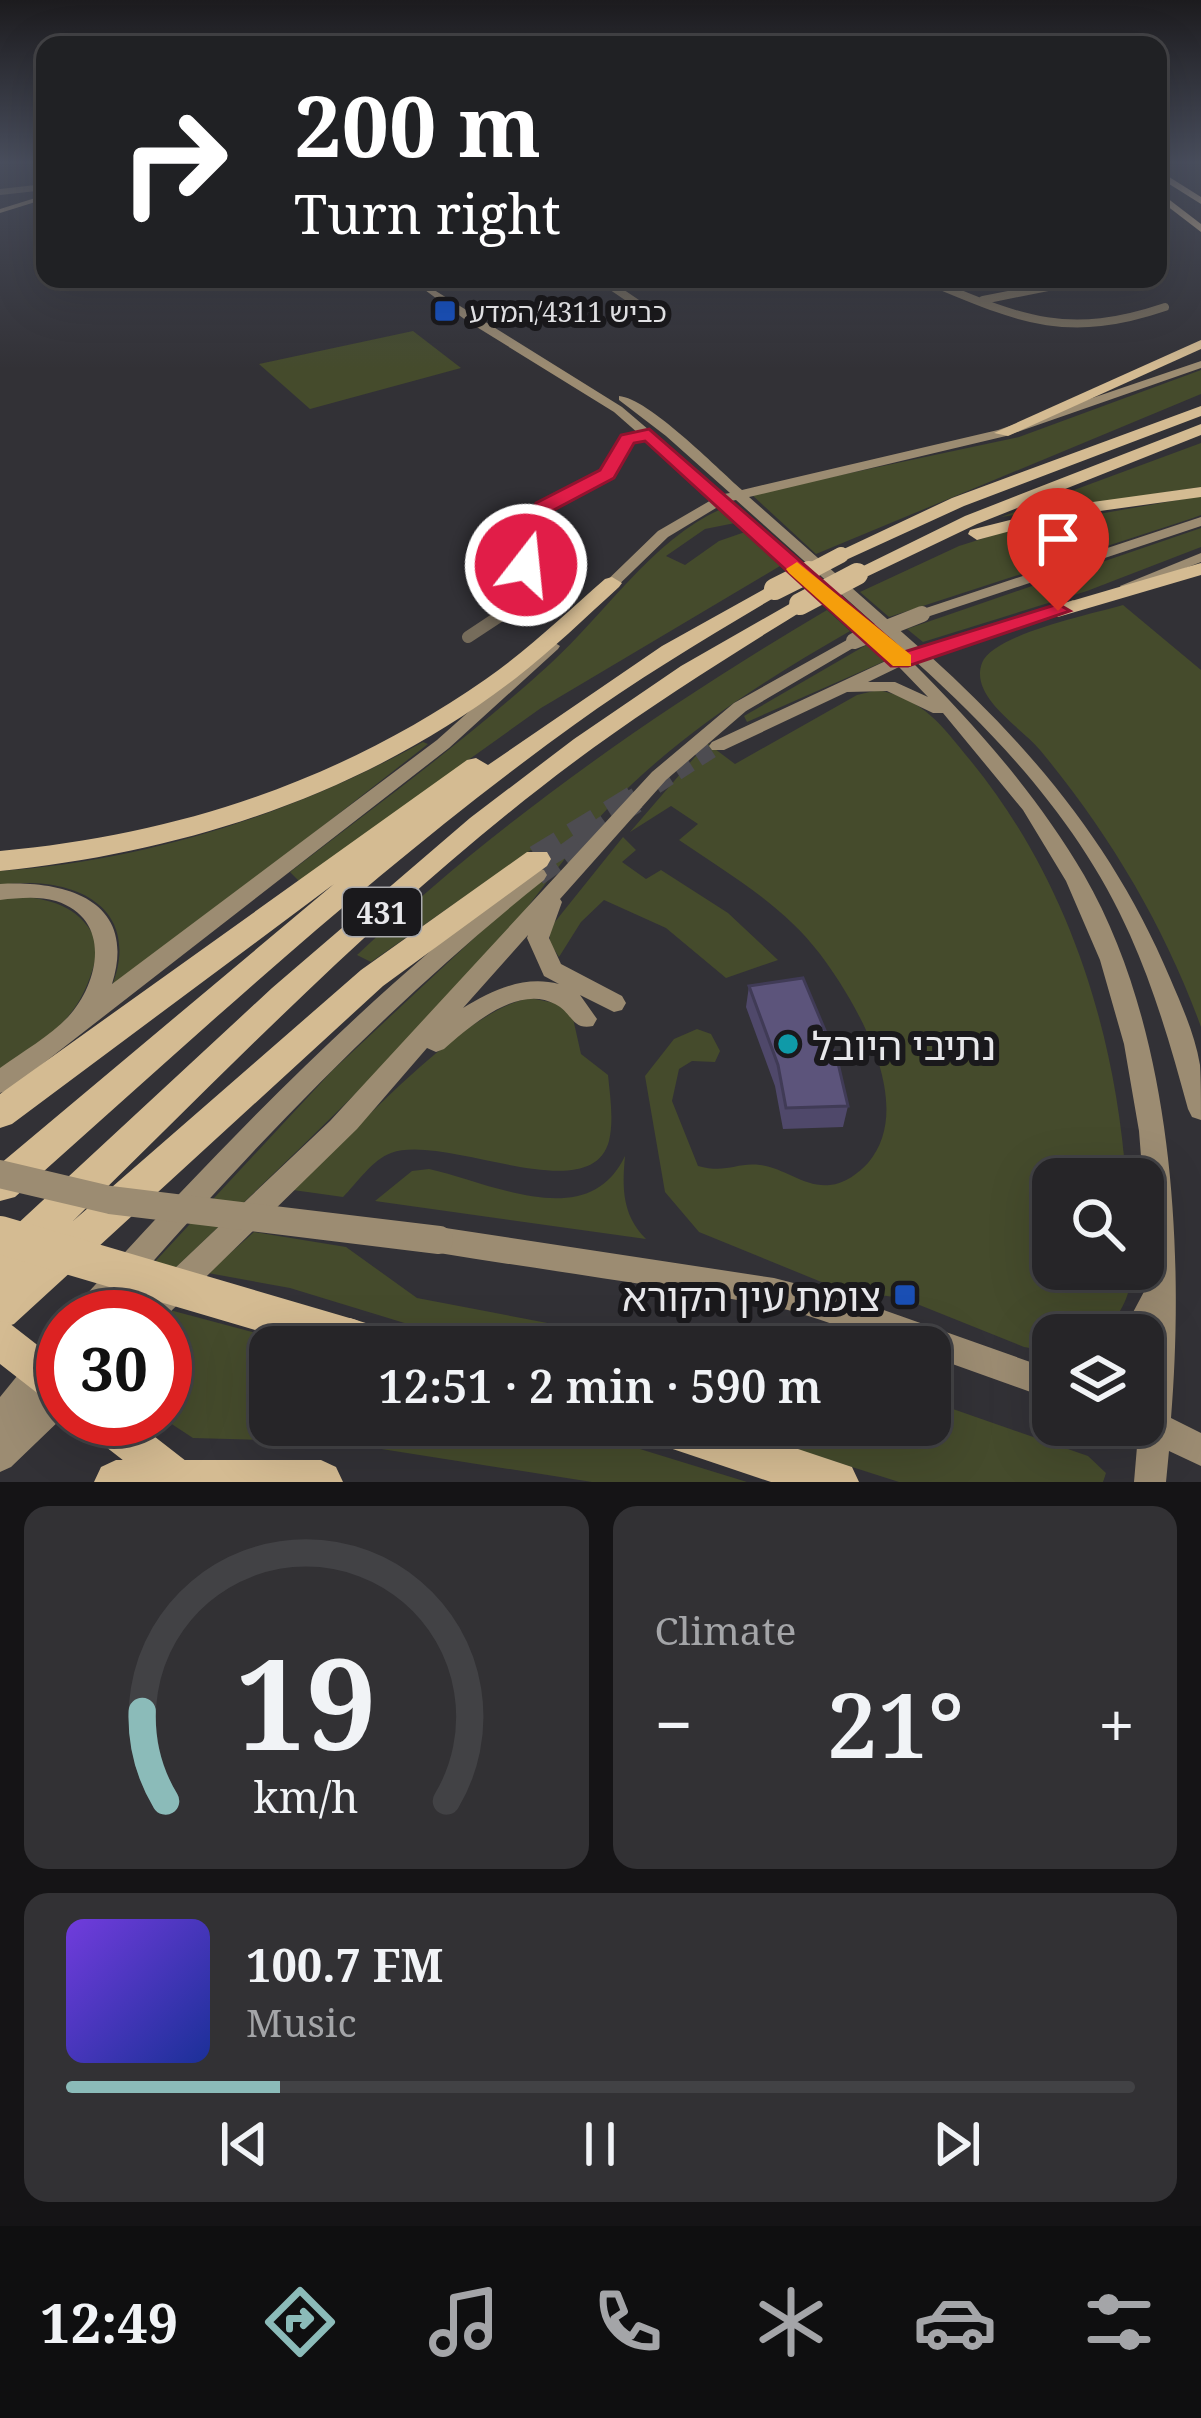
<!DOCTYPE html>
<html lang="en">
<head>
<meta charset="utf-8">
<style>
  body { margin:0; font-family:"Noto Serif","Noto Sans Hebrew",serif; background:#323134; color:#f1f3f6; height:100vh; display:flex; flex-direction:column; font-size:45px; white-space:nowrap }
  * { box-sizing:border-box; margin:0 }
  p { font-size:39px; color:#a4a5a8 }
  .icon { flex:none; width:66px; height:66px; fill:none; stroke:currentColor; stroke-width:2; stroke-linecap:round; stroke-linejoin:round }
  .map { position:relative; height:1482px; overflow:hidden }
  .sheet { display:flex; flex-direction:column; gap:24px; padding:24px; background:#151416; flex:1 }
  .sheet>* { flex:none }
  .hud { position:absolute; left:36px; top:36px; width:1131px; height:252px; border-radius:24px; box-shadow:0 12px 48px #0002,0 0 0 3px #424245; background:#202124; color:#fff; overflow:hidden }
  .fabs { position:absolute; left:1032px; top:1158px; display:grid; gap:24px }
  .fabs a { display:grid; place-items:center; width:132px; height:132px; border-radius:24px; background:#262528; box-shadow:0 12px 48px #0002,0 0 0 3px #424245; font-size:60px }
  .speed { position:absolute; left:36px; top:1290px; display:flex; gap:24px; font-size:60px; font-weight:700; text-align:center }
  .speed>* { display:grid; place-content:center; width:156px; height:156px; border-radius:50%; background:#262528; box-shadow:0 12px 48px #0002,0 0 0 3px #424245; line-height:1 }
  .speed .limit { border:18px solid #d22; background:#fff; color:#111 }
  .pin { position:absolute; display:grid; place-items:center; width:102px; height:102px; color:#fff; margin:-123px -51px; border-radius:50% 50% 50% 0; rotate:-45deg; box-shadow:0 0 12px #0007 }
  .pin .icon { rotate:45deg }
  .me { position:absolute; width:132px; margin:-66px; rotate:16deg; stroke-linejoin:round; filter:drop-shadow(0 0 9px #0008) }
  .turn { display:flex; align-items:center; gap:42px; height:252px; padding:0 60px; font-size:54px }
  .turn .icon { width:156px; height:156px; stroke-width:2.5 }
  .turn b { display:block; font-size:84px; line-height:102px }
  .big { font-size:90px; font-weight:600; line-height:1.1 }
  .sheet .widget { flex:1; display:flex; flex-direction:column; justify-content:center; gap:18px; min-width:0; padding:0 42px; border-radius:24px; background:#323134 }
  .sheet .dial { align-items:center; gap:0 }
  .dial svg { height:312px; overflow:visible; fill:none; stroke:#424245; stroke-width:7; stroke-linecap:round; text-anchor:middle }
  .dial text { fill:#f1f3f6; stroke:none }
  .song { display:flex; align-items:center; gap:36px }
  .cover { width:144px; height:144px; border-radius:18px; background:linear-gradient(135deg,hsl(260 70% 55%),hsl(230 70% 35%)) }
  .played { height:12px; border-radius:6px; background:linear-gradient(90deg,#8bbbb9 20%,#424245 20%) }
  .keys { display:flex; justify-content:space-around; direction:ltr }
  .heat { display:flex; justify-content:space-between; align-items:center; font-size:66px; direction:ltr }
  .sheet .tiles { flex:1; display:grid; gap:24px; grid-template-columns:1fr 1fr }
  .widget:last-child { grid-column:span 2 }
  .trip { position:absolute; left:249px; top:1326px; width:702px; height:120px; border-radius:24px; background:#262528; box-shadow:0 12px 48px #0002,0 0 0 3px #424245; font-weight:600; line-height:120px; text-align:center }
  .menu { display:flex; height:192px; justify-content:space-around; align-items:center; background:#0f0f10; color:#a4a5a8 }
  .menu .icon { width:84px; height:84px }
  .menu .on { color:#8bbbb9 }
  .menu b { font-size:54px; color:#f1f3f6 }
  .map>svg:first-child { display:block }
  .green { fill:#454b2c }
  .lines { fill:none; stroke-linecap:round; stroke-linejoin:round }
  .secondary-tunnel-far1 { stroke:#4d4c51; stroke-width:16; stroke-dasharray:16 9; stroke-linecap:butt }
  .secondary-tunnel { stroke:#4d4c51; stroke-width:22; stroke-dasharray:22 10; stroke-linecap:butt }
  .highway-tunnel-far1 { stroke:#4d4c51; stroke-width:22; stroke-dasharray:22 10; stroke-linecap:butt }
  .highway-tunnel { stroke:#4d4c51; stroke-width:28; stroke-dasharray:28 15; stroke-linecap:butt }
  .street-far3 { stroke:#766c5b; stroke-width:6 }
  .street-far2 { stroke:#766c5b; stroke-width:8 }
  .street-far1 { stroke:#766c5b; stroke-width:9 }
  .street { stroke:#766c5b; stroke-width:12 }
  .secondary { fill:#9c8c72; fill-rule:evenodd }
  .highway { fill:#d4bb92; fill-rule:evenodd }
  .secondary-bridge-far1 { stroke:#9c8c72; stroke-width:16 }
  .secondary-bridge { stroke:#9c8c72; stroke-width:28 }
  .highway-bridge-far2 { stroke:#d4bb92; stroke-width:16 }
  .highway-bridge-far1 { stroke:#d4bb92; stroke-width:22 }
  .highway-bridge { stroke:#d4bb92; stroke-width:38 }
  .wall { fill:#4f486a }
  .building { fill:#5c547b; stroke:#403b56; stroke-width:3 }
  .route { fill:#e11d48; stroke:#92132f; stroke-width:3 }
  .slow { fill:#f59e0b }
  .transit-dot { fill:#1a4fb4; stroke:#1a191c; stroke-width:4.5 }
  .culture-dot { fill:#0f9aa8; stroke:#1a191c; stroke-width:4.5 }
  .labels { text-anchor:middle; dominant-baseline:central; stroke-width:12; stroke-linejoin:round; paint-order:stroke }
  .far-poi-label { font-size:27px; fill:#e8e8eb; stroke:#1a191c; text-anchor:start }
  .shield { fill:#1a191c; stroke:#aaaaad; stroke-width:3 }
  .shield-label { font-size:30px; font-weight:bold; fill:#e8e8eb }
  .near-poi-label { font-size:39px; fill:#e8e8eb; stroke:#1a191c; text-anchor:start }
</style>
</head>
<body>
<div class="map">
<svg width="1201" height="1482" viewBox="0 0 1201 1482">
  <rect width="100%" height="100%" fill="#323136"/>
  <g class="green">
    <path d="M413 331 461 368 310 409 259 364Z"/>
    <path d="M1201 370V394L816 554 751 494 1019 437Z"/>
    <path d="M1201 443V487L1001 517Z"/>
    <path d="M1201 496V515L1193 518 889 617 860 592 959 546 1013 529Z"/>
    <path d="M721 509 735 523 705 529 666 556 685 565 719 541 745 532 780 566 541 708 299 881 290 872C378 804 468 739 550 664 605 614 652 540 721 509Z"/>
    <path d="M1201 528V547L1087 591 923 642 907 629Z"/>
    <path d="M1123 605 1201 670V1027C1165 927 1109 833 1040 750 1022 728 969 697 982 663 993 634 1093 614 1123 605Z"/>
    <path d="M827 610 850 631C763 681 679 734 609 807 557 862 517 928 464 983 360 1093 249 1197 140 1302L125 1294 332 1071 548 869 531 850 371 962 357 955C500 820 658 710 827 610Z"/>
    <path d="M868 644 885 661 747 722 744 716Z"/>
    <path d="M878 690C924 699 942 726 970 760 1067 878 1115 1029 1126 1179H1053V1269H1131C1132 1296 1119 1318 1099 1335H1053V1352L1024 1347 902 1298 841 1290 699 1232 665 1192 645 1076 674 1039 697 1029 711 1034 720 1051 715 1062 692 1061 679 1069 672 1101 698 1166C727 1174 736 1162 760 1165 783 1167 805 1188 830 1185 844 1184 859 1173 868 1163 917 1106 857 1003 820 954 782 904 730 875 679 840L698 824 671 806 630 832 707 743 735 764 857 695Z"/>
    <path d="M423 742 428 744 109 993C147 908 75 874 0 885V871C147 861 295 813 423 742Z"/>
    <path d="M623 837 636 850 622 862 646 879 661 870 728 913 778 960 726 978 666 928 604 900 581 922 559 957 550 943V928Z"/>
    <path d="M18 896C58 900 81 908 99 945 83 1019 57 1029 0 1073V898Z"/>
    <path d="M530 998 555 1003 572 1014 581 1054 608 1075C610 1096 614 1120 609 1141 590 1211 446 1133 391 1153 372 1160 357 1183 343 1197L293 1190C348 1139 460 1011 530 998Z"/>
    <path d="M625 1156C622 1188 622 1215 646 1239L375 1201 412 1171 429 1169C492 1183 588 1234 625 1156Z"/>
    <path d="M254 1232 346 1247 417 1298 673 1347H483L290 1288 208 1273Z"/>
    <path d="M166 1309 308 1347H270V1425H562L747 1482H592L337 1442 193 1438 164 1419 165 1317H159Z"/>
    <path d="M930 1401 1088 1456 1106 1473 1103 1482H899L721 1425H930Z"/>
  </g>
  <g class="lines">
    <path class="secondary-tunnel-far1" d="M656 786 718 746"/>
    <path class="secondary-tunnel" d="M537 875 611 822"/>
    <path class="highway-tunnel-far1" d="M630 802 637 798"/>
    <path class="highway-tunnel" d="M537 859 635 799"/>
    <path class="street-far3" d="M0 192 45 187"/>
    <g class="street-far2">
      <path d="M601 279 657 317"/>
      <path d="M924 279C1018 318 1064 341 1165 307"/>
      <path d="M983 300 1083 280"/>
    </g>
    <path class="street-far1" d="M524 575 543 508 607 474 627 439 649 434"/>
    <path class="street" d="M468 637 515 606 525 572"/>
    <g class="secondary">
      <path d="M45 195V199L0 213V209Z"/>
      <path d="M410 279H420L425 283 480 279 431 288 622 407 724 494 730 493 666 436 619 400V396C648 398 717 468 742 490L998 430 1201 361V368L1006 436 749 497 921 649 1068 602 1073 600 1081 605 1078 608 930 656C1033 749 1116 849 1170 978 1182 1006 1195 1035 1200 1065 1201 1082 1201 1102 1201 1120L1192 1117 1188 1109C1172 1050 1155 991 1130 935 1083 828 1001 738 915 661L912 662C977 727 1037 795 1084 875 1172 1027 1185 1247 1171 1418L1201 1433V1466L1169 1451 1166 1482H1134L1138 1435 1132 1432 1129 1425H1143L1145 1346 1143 1335H1121L1147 1286 1146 1220 1139 1131 1124 1044 1100 960 1066 881 1023 810 943 713H933L887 691 847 692 724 750H712L709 746 712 742 890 659 721 505 668 537 605 598H595V592L658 531 713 499 614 412 467 321ZM736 500 907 653 904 654 731 501ZM899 667 928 697 895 682H868Z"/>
      <path d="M1201 517V526L927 617H917L914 614 917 611Z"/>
      <path d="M1201 553V562L1132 589H1122L1120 586Z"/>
      <path d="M854 636 862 641 860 644 746 711 666 780 560 899 562 902 549 938 561 964 622 996 626 1003 622 1010 614 1012 580 995 597 1019 593 1026C572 1031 572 1012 555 1004 518 984 470 1026 444 1049L436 1052 427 1048 357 1129 165 1317H129L134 1307 330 1121 652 772 734 703ZM528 935 527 938 544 976 559 984C524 975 493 990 463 1008Z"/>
      <path d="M552 641 560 646 558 649 449 748 9 1090 0 1093V1068C22 1052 50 1036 68 1017 100 982 112 919 56 901 38 896 19 898 0 900V884C67 880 138 901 112 984L437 740 546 643Z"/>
      <path d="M537 868 544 870 547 875 544 880C381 1010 241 1160 104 1317H70L75 1307C217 1150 362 999 530 870Z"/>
      <path d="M439 1227 774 1278 844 1296 1053 1370V1400L930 1356V1347C878 1347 822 1315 769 1306 660 1285 549 1271 439 1253L429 1250 425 1240 429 1230Z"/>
      <path d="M63 1329V1368L42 1394 52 1384 63 1380V1417L11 1467 0 1472V1397L52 1333Z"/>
    </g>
    <g class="highway">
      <path d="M1158 170 1201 197V204L1158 177Z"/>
      <path d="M1158 191 1201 224V232L1158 199Z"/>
      <path d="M1201 340V349L1008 436 994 433Z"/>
      <path d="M1201 406V416L964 506 848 559H834L831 555 952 498Z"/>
      <path d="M1201 424V435L977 524 864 578 857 580 847 574 965 516Z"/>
      <path d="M1201 487V497L1071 515 977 540 968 534 970 530 1071 505Z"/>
      <path d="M1201 563V575L1058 617 1048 611 1051 607Z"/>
      <path d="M612 577 622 583 619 587C585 618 552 650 516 678 366 794 186 852 0 871V851C177 835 340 781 486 679 529 649 566 613 605 579Z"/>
      <path d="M775 583 782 585V593C711 635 640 677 574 725 376 868 197 1035 15 1197L0 1201V1164L334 884 12 1124 0 1128V1094L467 760 476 758 488 765 662 646Z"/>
      <path d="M800 598 807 600V608C734 653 662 698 593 748 404 886 240 1057 73 1221L361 970 527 852H547L551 859 547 866 383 986 14 1324 0 1329V1240L272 988 470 818 574 739 681 666Z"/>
      <path d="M350 1318 397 1333 403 1347H334L330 1338 336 1324Z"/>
      <path d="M640 1425H726L852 1467 859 1482H771L646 1440Z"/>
      <path d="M116 1460H321L336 1467 343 1482H94L101 1467Z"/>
    </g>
    <path class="secondary-bridge-far1" d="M854 641 922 614"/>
    <path class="secondary-bridge" d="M0 1174 110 1200 439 1240"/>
    <path class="highway-bridge-far2" d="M803 575 841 555"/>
    <g class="highway-bridge-far1">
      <path d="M775 589 809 572"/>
      <path d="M800 604 857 574"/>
    </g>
    <g class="highway-bridge">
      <path d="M0 1235 350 1338"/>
      <path d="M0 1340 63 1389"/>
      <path d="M101 1419 182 1482"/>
    </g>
  </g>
  <path class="wall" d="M749 986 848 1106 843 1127 783 1129 775 1086 746 1007Z"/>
  <path class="building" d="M803 978 837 1059 848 1106 786 1108 778 1065 749 986Z"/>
  <linearGradient id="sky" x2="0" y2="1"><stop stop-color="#1c1b1e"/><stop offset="0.44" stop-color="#494e5d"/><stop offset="1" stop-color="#494e5d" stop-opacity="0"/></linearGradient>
  <rect width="1201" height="369" fill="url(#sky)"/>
  <path class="route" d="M649 429 904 652 1058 604 1070 611 908 666H891L645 441 634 443 614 478 552 511 538 565 519 570 515 565 536 503 600 470 621 435Z"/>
  <path class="slow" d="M797 562 911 655V666H893L789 573 786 569Z"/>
  <g class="transit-dot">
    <rect x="433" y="299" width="24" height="24" rx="6"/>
    <rect x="893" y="1283" width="24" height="24" rx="6"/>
  </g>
  <circle class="culture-dot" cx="788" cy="1044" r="12"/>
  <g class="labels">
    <g class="far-poi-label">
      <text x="469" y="311">כביש 4311/המדע</text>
    </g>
    <rect class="shield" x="343" y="888" width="78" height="48" rx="9"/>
    <g class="shield-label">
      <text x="382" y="912">431</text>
    </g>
    <g class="near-poi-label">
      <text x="812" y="1044">נתיבי היובל</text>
      <text x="881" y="1295" text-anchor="end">צומת עין הקורא</text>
    </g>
  </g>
</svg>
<div class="fabs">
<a><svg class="icon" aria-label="search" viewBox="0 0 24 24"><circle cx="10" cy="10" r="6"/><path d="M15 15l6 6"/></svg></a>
<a><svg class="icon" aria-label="layers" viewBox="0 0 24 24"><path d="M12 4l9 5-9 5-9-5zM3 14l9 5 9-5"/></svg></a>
</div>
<div class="speed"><div class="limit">30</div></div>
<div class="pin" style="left:1058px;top:611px;background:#d93025"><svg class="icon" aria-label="arrive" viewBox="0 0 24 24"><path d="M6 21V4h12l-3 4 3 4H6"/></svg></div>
<svg class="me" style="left:526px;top:565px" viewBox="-20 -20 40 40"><circle r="17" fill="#e11d48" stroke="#fff" stroke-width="3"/><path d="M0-11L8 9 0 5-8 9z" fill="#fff"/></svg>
<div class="trip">12:51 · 2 min · 590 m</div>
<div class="hud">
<div class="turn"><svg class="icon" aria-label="right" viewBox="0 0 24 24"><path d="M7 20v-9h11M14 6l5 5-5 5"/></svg><div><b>200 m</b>Turn right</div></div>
</div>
</div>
<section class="sheet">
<div class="tiles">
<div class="widget dial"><svg viewBox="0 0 100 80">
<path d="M14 69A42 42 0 1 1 86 69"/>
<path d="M14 69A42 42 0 0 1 8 46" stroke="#8bbbb9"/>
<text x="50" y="56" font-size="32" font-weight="700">19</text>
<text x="50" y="72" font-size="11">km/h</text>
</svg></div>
<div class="widget"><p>Climate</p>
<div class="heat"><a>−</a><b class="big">21°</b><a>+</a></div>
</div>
<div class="widget">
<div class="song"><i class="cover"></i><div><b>100.7 FM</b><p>Music</p></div></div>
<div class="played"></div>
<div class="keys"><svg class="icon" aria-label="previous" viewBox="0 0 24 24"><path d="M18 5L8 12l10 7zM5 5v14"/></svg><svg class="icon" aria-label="pause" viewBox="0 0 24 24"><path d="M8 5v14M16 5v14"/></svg><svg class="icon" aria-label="next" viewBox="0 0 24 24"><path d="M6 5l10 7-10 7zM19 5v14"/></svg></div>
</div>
</div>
</section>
<nav class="menu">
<b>12:49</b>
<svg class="icon on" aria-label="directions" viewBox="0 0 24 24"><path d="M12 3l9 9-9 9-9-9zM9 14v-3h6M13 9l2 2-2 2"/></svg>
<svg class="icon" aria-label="music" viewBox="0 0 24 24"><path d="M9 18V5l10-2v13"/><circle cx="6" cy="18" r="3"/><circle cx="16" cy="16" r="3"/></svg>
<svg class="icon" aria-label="phone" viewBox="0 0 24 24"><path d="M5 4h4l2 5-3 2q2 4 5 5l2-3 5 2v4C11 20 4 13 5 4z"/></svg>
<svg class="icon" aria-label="climate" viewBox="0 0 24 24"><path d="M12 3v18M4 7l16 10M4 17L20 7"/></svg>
<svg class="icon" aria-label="car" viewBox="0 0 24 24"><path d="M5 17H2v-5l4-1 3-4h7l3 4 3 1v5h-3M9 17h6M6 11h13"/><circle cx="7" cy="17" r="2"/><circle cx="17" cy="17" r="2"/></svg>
<svg class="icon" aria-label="filters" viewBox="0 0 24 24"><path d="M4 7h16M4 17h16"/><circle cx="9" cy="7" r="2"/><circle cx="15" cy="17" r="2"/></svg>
</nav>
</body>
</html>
